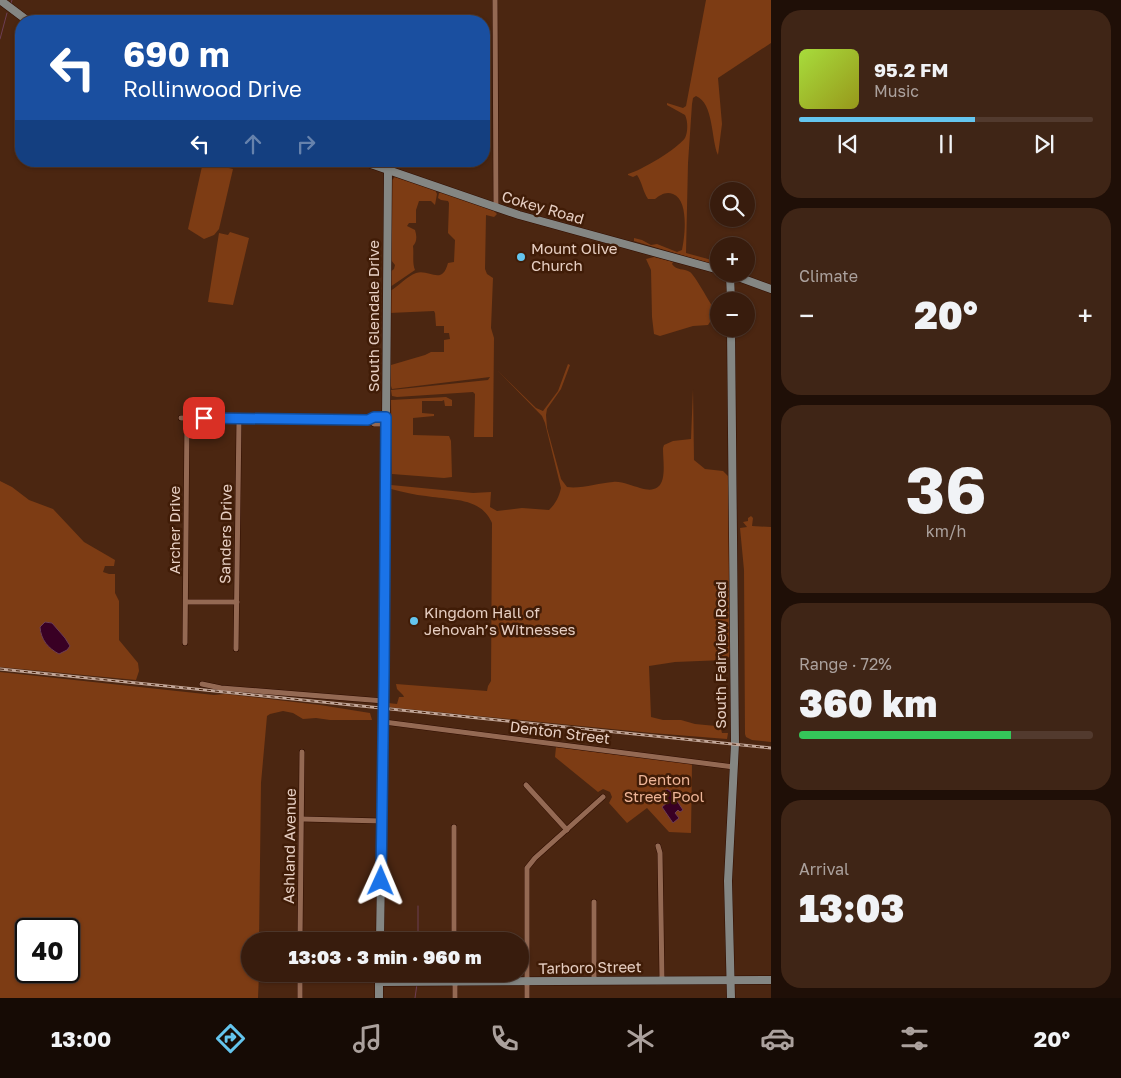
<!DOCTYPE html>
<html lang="en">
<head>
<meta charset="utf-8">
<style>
  body { margin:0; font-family:"Golos Text",sans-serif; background:#3f2516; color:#f1f3f6; height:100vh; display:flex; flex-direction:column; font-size:19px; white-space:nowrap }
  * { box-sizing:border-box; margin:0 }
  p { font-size:16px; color:#aba19d }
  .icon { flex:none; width:28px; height:28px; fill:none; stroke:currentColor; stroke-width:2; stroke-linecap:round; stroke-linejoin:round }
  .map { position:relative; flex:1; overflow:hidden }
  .side { display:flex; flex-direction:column; gap:10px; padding:10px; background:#1f0f07; width:350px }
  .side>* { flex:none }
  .guide { position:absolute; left:15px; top:15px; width:475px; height:152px; border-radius:20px; box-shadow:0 1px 4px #0004,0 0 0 1px #523a2e; background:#1a4fa0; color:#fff; overflow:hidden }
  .fabs { position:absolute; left:710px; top:182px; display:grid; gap:10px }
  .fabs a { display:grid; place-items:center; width:45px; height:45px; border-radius:50%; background:#381c0d; box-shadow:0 1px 4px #0004,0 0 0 1px #523a2e; font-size:25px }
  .speed { position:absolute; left:15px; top:918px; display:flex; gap:10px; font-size:25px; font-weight:700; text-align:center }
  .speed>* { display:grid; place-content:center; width:65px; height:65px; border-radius:50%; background:#381c0d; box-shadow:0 1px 4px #0004,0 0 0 1px #523a2e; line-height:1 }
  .speed .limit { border:2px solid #111; border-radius:8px; background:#fff; color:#111 }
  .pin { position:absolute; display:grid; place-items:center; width:42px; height:42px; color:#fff; margin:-21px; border-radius:10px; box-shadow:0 2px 8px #0006 }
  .me { position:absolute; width:55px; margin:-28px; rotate:1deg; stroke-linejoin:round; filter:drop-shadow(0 0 4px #0008) }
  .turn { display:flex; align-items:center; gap:18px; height:105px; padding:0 25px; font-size:22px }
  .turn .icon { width:65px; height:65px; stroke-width:2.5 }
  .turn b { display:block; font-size:35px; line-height:42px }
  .lanes { display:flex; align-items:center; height:48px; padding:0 25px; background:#0003; justify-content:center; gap:25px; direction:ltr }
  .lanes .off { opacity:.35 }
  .big { font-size:38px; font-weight:800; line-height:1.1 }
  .side .card { flex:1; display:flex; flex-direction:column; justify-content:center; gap:8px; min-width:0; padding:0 18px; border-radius:20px; background:#3f2516 }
  .side .dial { align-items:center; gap:0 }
  .dial b { font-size:65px; line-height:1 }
  .song { display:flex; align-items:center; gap:15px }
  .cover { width:60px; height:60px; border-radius:8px; background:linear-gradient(135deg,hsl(80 70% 55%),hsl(60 70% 35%)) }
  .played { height:5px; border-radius:2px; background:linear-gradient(90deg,#64c5ee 60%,#523a2e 60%) }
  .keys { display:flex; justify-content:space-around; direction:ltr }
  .heat { display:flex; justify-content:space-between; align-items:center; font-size:28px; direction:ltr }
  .charge { height:8px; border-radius:4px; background:linear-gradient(90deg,#34c759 72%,#523a2e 0) }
  .trip { position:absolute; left:241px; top:932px; width:288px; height:50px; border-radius:25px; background:#381c0d; box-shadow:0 1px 4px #0004,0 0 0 1px #523a2e; font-weight:800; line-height:50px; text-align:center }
  .dock { display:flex; height:80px; justify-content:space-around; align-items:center; background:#160b05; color:#aba19d }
  .dock .icon { width:35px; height:35px }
  .dock .active { color:#64c5ee }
  .dock b { font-size:22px; color:#f1f3f6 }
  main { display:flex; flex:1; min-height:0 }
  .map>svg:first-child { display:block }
  .green { fill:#7d3c14; fill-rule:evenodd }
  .water { fill:#390024; stroke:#6d3e54 }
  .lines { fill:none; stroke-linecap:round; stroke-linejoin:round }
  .stream { stroke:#6d3e54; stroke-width:1 }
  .street-casing { stroke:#2f0d00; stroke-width:6 }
  .secondary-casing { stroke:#2f0d00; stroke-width:9 }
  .street { stroke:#946953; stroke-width:5 }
  .secondary { stroke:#848683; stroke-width:8 }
  .rail-casing { stroke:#c2a698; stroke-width:3 }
  .rail { stroke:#401c07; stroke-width:1; stroke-dasharray:4; stroke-linecap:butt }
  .route-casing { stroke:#114b97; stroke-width:12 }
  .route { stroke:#1a73e8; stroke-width:9 }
  .poi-dot { fill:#64c5ee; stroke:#401c07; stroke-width:2 }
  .labels { text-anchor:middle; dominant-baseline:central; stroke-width:5; stroke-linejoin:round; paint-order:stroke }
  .street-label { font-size:15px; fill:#e7cfc3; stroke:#401c07 }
  .poi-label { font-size:15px; fill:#e7cfc3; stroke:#401c07; text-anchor:start }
  .park-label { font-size:15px; fill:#eeb598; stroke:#401c07 }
</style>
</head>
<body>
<main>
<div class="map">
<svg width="771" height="998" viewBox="0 0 771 998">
  <rect width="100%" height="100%" fill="#4b2611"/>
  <g class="green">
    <path d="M706 0H771V43L718 78 722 124 718 155C711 140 714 103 696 96L693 98 692 104 688 163 686 253 719 262V266L634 241V238L642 240 651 245 657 244 677 252 682 250C685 236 689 200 673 194 666 191 660 195 655 199H648C643 192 642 182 637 175L633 177 628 175V174C642 170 677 149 685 138 688 132 688 121 685 115L667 105V103L683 108 686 106Z"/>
    <path d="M203 162 233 169 219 229 214 235 204 239 188 229Z"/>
    <path d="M395 177 435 190 437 194 435 205 431 201H419L416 210V223H409L407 226 415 230C417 236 417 242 413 246 414 254 412 263 415 270L390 287 389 273 394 269 395 265 391 260V181Z"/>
    <path d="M441 192 494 211 497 214 494 217 486 215 485 269 487 274 493 278 491 328 494 338 493 437H474L475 394 473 392 397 397 392 396 391 390 488 380 490 377 392 389 391 386V365L425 355 431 352H444V340L450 339 449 333H444V326H436L435 313 434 311 389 313 390 291C399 286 407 276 416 273 430 269 442 286 448 263L454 262 455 240 448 233 449 203 448 201 441 200 438 198 439 193Z"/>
    <path d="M230 232 249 238 233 305 208 302 219 233 228 235Z"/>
    <path d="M654 257 673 262 672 264C677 271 683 268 690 272 694 274 710 303 714 309V313L710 315V322L708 325 693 326 660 336 654 334 652 317 651 270 646 259Z"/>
    <path d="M568 364 570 365 561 389 547 409 546 415 547 428 561 479 567 487C581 489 599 483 613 482 622 481 632 486 640 488 670 497 663 467 663 448L664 445 673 441 691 439 693 389 694 460 705 469 723 471 728 476 730 653 729 657 724 660 675 662 649 666 651 717 663 720H681L695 724 716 726 721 729 722 733H728L727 739 652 733 387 707 388 703 397 704 399 697H404L403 695 397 689 396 684 487 691 488 686 491 681 492 523C490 518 485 511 480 508 466 498 442 499 426 496 415 495 403 492 391 489V485L473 493 491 492 490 507 497 511 522 508 549 510C556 503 559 497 561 488L545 423 542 416 497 370 536 408 543 411 558 391Z"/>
    <path d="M446 397 452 400V406H445L444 400 442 401H422V413L434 414V416L413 418V435L449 436 451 441 452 477 444 478 392 474 391 400Z"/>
    <path d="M0 481 12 487 29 500 53 509 84 542 115 560 114 566H105L103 572 109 574H115V593L119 601V640L138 663 139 671 136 680 0 667ZM45 622H50L65 638 61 653C49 650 44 642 40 631Z"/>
    <path d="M751 516 753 518 752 526 771 527V742L752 740 746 737 745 734 744 570 740 528 747 527 743 522 748 521V518Z"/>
    <path d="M0 672 214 695 225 694 320 705 370 713 372 720H330L316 718 303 719 293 713 283 711 270 714 267 716 261 783 259 941H250V974H259L258 998H0ZM26 929H69V971H26Z"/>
    <path d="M556 747 692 764 691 833 669 832 647 808 627 823 609 803 612 797 610 792 603 789 598 792 555 757Z"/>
  </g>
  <g class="water">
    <path d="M45 622 52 623 65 638 70 646 67 650 59 654C48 648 41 640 40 627Z"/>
    <path d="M667 789 671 792 683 810 680 812 678 810 675 813 679 818 673 823 662 807 668 802 662 796 663 792Z"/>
  </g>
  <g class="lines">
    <g class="stream">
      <path d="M11 3 12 0"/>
      <path d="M0 39 7 13"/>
      <path d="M418 941V906"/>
      <path d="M415 998 417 984"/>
    </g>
    <defs>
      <g id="street">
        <path d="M495 0 496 207"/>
        <path d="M181 418 368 420 374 417H386"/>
        <path d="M368 420 374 424H386"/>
        <path d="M186 602H237"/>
        <path d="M185 643 187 418"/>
        <path d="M236 649 239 419"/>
        <path d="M202 684 221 688 384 701"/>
        <path d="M384 722 734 767"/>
        <path d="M526 785 567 830"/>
        <path d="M302 819 382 821"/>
        <path d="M454 827V941"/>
        <path d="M658 846 660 853 662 980"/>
        <path d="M300 941 302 752"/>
        <path d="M455 974V998"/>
        <path d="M594 980V902"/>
        <path d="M300 998V974"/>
        <path d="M527 998V868L535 858 603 797"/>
      </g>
      <g id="secondary">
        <path d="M0 0 28 21"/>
        <path d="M362 161 519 215 719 270"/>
        <path d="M730 274 771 289"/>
        <path d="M730 274 731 301"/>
        <path d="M380 941 384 671 388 170"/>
        <path d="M379 982 771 980"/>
        <path d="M379 998V974"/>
        <path d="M731 998 728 881 735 744 731 329"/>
      </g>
    </defs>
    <use href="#street" class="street-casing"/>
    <use href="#secondary" class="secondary-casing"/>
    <use href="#street" class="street"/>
    <use href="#secondary" class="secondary"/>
    <defs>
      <path id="rail" d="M0 669 771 748"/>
    </defs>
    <use href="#rail" class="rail-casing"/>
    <use href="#rail" class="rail"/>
  </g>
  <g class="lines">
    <defs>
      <path id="route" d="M204 418 368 420 374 417H386L384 672 381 881"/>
    </defs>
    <use href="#route" class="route-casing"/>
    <use href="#route" class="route"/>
  </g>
  <g class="poi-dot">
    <circle cx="521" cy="257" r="5"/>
    <circle cx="414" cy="621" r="5"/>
  </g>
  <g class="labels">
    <g class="street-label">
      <text transform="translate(543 207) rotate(16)">Cokey Road</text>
      <text transform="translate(373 316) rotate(-90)">South Glendale Drive</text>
      <text transform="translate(174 530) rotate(-90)">Archer Drive</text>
      <text transform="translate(225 534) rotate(-89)">Sanders Drive</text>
      <text transform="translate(720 655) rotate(-90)">South Fairview Road</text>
      <text transform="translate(560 732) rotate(7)">Denton Street</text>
      <text transform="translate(289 846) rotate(-89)">Ashland Avenue</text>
      <text transform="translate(590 967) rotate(-1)">Tarboro Street</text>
    </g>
    <g class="poi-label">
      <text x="531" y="248">Mount Olive<tspan x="531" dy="17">Church</tspan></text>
      <text x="424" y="612">Kingdom Hall of<tspan x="424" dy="17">Jehovah’s Witnesses</tspan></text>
    </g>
    <g class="park-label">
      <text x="664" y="779">Denton<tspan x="664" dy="17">Street Pool</tspan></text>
    </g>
  </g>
</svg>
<div class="fabs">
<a><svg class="icon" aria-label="search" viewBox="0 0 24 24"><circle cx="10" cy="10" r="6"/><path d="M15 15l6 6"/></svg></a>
<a>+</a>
<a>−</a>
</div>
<div class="speed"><div class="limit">40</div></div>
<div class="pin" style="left:204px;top:418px;background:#d93025"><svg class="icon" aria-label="arrive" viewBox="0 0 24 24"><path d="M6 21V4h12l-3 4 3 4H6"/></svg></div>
<svg class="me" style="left:381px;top:881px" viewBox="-20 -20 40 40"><path d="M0-17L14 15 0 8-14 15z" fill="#1a73e8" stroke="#fff" stroke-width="4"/></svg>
<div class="trip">13:03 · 3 min · 960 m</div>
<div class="guide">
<div class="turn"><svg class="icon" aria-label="left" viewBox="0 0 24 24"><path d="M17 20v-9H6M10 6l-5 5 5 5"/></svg><div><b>690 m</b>Rollinwood Drive</div></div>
<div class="lanes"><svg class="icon" aria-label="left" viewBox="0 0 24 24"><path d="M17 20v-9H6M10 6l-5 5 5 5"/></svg><svg class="icon off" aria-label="ahead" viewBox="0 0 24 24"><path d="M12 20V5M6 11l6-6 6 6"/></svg><svg class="icon off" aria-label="right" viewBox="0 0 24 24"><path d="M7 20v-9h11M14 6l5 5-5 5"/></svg></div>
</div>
</div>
<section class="side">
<div class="card">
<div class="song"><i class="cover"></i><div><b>95.2 FM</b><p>Music</p></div></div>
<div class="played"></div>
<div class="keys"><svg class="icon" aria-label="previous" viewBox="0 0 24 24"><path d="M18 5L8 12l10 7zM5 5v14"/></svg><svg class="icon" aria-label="pause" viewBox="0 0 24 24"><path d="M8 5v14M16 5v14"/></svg><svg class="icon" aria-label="next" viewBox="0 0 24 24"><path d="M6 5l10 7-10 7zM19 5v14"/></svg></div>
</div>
<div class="card"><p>Climate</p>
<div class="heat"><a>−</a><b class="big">20°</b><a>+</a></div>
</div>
<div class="card dial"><b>36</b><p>km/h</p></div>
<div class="card"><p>Range · 72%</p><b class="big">360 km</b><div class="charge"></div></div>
<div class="card"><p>Arrival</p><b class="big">13:03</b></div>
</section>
</main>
<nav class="dock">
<b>13:00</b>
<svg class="icon active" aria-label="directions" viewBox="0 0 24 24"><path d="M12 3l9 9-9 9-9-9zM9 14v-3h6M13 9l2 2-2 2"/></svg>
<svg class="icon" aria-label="music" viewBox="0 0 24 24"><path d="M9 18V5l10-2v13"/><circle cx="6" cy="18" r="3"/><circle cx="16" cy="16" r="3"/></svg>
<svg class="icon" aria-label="phone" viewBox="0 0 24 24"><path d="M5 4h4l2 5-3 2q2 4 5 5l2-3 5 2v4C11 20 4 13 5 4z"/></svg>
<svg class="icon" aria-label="climate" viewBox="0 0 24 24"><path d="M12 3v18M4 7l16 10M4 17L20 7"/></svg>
<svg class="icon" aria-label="car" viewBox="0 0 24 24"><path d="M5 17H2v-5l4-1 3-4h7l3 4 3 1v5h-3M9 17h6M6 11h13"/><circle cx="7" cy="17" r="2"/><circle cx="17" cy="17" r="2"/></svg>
<svg class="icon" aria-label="filters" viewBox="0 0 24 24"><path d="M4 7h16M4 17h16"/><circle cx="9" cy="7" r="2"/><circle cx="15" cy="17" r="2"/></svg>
<b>20°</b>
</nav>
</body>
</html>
